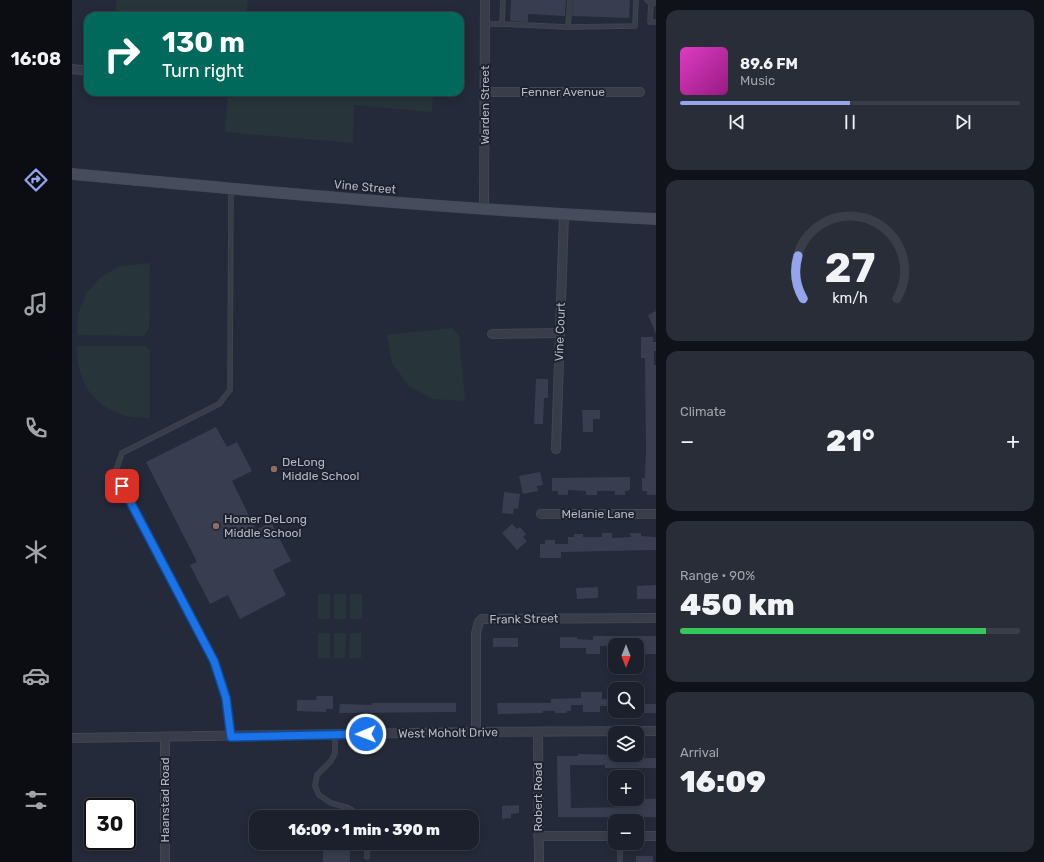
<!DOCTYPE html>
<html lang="en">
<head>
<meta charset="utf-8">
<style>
  body { margin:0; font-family:Rubik,sans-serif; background:#292d38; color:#f1f3f6; height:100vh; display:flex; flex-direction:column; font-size:15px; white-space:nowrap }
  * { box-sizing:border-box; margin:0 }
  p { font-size:13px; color:#a0a3a9 }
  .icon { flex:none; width:22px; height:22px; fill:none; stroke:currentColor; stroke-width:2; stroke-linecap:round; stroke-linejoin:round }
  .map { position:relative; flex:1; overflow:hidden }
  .details { display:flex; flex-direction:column; gap:10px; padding:10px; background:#0f1218; width:388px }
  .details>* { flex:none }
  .banner { position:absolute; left:12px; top:12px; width:380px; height:84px; border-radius:12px; box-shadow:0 2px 10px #0003,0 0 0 1px #3a3e48; background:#00695c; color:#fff; overflow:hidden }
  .needle { width:26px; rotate:180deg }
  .controls { position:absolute; left:536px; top:638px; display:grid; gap:8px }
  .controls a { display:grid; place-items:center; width:36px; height:36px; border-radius:8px; background:#1c202c; box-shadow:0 2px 10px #0003,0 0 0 1px #3a3e48; font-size:20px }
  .speed { position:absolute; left:12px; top:798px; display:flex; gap:8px; font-size:20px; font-weight:700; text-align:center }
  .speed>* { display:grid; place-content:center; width:52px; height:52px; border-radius:50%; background:#1c202c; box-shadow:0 2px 10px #0003,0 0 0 1px #3a3e48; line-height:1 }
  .speed .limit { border:2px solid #111; border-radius:6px; background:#fff; color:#111 }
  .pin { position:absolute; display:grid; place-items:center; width:34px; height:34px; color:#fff; margin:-17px; border-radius:8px; box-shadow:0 2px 6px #0006 }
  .me { position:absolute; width:44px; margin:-22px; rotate:269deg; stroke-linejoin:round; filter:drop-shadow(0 0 3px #0008) }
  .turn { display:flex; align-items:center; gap:14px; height:84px; padding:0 12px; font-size:18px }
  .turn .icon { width:52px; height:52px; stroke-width:2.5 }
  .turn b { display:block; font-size:28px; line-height:34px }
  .big { font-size:30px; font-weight:800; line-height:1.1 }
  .details .widget { flex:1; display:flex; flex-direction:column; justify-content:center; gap:6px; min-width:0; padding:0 14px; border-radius:12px; background:#292d38 }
  .details .dial { align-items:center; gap:0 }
  .dial svg { height:104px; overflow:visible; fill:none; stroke:#3a3e48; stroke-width:7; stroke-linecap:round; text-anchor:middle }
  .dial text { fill:#f1f3f6; stroke:none }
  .song { display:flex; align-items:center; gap:12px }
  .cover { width:48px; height:48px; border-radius:6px; background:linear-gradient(135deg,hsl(310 70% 55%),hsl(310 70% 35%)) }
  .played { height:4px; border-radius:2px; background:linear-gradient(90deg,#92a5ed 50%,#3a3e48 50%) }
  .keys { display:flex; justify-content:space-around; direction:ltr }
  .heat { display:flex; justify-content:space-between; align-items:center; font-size:22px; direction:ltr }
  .charge { height:6px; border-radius:3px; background:linear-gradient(90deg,#34c759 90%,#3a3e48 0) }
  .trip { position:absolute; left:177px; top:810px; width:230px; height:40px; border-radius:12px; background:#1c202c; box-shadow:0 2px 10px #0003,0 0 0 1px #3a3e48; font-weight:800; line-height:40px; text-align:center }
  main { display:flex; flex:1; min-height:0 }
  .dock { display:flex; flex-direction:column; width:72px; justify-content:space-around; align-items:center; background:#0b0d12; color:#a0a3a9 }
  .dock .icon { width:28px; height:28px }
  .dock .on { color:#92a5ed }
  .dock b { font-size:18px; color:#f1f3f6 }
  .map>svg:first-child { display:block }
  .green { fill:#27353b }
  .building { fill:#383e50 }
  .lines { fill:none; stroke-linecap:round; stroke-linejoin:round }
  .lane-casing { stroke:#424653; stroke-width:5.5 }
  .street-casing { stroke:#424653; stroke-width:10 }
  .secondary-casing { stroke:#424653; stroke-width:12 }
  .lane { stroke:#393d4a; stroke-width:4 }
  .street { stroke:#393d4a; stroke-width:8 }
  .secondary { stroke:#474c5d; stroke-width:11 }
  .route-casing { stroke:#114b97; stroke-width:10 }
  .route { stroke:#1a73e8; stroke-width:7 }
  .education-dot { fill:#8d6e63; stroke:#1e222f; stroke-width:1.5 }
  .labels { text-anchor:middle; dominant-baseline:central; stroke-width:4; stroke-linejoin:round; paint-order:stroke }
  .street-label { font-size:12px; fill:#b4b8c6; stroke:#1e222f }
  .poi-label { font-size:12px; fill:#b4b8c6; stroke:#1e222f; text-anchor:start }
</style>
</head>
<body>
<main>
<nav class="dock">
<b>16:08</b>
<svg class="icon on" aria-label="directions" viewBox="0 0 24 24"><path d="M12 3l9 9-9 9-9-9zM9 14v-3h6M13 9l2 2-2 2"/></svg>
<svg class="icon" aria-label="music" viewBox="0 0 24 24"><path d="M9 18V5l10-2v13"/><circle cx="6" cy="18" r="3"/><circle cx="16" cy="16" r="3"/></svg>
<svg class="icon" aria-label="phone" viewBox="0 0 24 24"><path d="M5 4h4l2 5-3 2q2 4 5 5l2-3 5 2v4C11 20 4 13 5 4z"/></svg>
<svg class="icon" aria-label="climate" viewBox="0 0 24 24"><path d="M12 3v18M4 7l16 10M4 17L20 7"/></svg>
<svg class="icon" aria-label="car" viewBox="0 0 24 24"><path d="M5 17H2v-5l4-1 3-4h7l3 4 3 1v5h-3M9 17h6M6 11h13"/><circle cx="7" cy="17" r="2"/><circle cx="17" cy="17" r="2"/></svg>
<svg class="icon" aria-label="filters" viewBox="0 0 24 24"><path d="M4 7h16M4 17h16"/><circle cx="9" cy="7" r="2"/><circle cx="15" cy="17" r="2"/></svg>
</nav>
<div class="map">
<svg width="584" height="862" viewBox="0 0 584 862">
  <rect width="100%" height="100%" fill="#252a3a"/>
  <g class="green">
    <path d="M44 0H176L174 16H64L43 14Z"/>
    <path d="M156 92H361L360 112 282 105 281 143 153 132Z"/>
    <path d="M78 263 77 328 72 336 5 335 6 314 14 294 29 277 46 267Z"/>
    <path d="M380 328 387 336 393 401 361 399 337 386 320 363 315 335Z"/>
    <path d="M5 346H73L78 351V418C72 417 66 418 60 417 38 414 16 397 10 377 6 367 5 357 5 346Z"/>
    <rect x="246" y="594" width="12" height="25"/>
    <rect x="262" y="594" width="12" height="25"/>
    <rect x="278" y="594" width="12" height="25"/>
    <rect x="246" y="633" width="12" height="25"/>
    <path d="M262 633H274L273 658H262Z"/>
    <path d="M278 633H289V658H277Z"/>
  </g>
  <g class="building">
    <path d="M439 0H494L493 16 456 14V22L438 21Z"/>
    <path d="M501 0H558L557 18 500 16Z"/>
    <path d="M584 311V334L576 315Z"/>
    <path d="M569 337H581V342H584V351H582V365H584V495H575V491H570V478H573L574 451 573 358H569Z"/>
    <path d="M464 379H476V398H472L471 424H462Z"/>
    <path d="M510 410H528V419H521V432H511Z"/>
    <path d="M144 427 155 447 165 442 180 471 160 481 184 530 199 522 219 561 201 570 214 595 168 619 156 595 138 604 118 565 125 562 74 462Z"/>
    <path d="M468 472 471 485 465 486 466 491 451 494 447 476Z"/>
    <path d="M558 477V490L553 491V495H543V491H525V495H514V491L496 490V495H486V491H480V478Z"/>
    <path d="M432 492 448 494 446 509 442 508 441 514 430 513Z"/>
    <path d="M440 524 445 529 448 527 454 534 451 537 455 541 445 550 430 533Z"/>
    <path d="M530 533H540V538L559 537 558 533H569V536L584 537V550L489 552V558H468V544H473V540H483V544H496V537H502V534H511V537H530Z"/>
    <path d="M584 585V599H565V586Z"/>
    <path d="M526 587V598L505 599 504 588Z"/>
    <path d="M521 636H584V654H570V645L528 646V654H514V648H488V637H505V639L521 640Z"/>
    <rect x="421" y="638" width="25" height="9"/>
    <path d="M509 692H530V699H543V706H528V712H511V705H499V711H495V713H483V711H471V713L426 714 425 703H479V699L509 698Z"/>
    <path d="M244 696H261V709H254V712L225 711V700H245Z"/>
    <path d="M300 703H384V712L267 713 268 704 300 705Z"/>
    <rect x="570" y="704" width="14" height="9"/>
    <path d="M506 754 554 755V758H584V768H533V765H498L499 808 560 807V799H584V817H486L485 756H506Z"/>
    <path d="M447 805V813L439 814V818L430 819V806Z"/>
    <path d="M248 843H278V862H251V849H248Z"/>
    <rect x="564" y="856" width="17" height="6"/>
  </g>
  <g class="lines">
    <defs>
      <g id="lane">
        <path d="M431 0 430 24 496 27 563 26 564 0"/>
        <path d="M575 0 579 3H584"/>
        <path d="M579 3 578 22H584"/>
        <path d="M413 24H430"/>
        <path d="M496 27 498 0"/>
        <path d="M159 189 158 390 147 404 50 453 43 473 142 661 154 697 159 737"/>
        <path d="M263 735V753L259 761 245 775 243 786 247 795 259 803 277 808 290 817"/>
        <path d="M548 843V862"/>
        <path d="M295 857V843"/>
      </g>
      <g id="street">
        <path d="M0 69 16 71"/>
        <path d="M413 92H568"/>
        <path d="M412 209 413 0"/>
        <path d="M420 334 488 333"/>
        <path d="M484 449 492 215"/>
        <path d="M469 514H584"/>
        <path d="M404 732V633L407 622 410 619 584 618"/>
        <path d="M466 732 467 862"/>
        <path d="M0 738 404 732 584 731"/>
        <path d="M466 836H543"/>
        <path d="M565 836H584"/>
        <path d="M93 862V737"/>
      </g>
      <path id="secondary" d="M0 174C194 192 389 210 584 219"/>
    </defs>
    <use href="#lane" class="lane-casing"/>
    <use href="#street" class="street-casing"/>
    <use href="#secondary" class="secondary-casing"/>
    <use href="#lane" class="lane"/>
    <use href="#street" class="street"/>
    <use href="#secondary" class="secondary"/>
  </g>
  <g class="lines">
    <defs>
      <path id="route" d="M50 486 142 661 154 698 159 737 294 734"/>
    </defs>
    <use href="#route" class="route-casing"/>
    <use href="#route" class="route"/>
  </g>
  <g class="education-dot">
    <circle cx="202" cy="469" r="4"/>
    <circle cx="144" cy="526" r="4"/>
  </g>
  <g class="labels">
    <g class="street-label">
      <text x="491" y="92">Fenner Avenue</text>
      <text transform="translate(413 105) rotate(-90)">Warden Street</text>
      <text transform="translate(293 187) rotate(5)">Vine Street</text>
      <text transform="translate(488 332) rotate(-88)">Vine Court</text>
      <text x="526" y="514">Melanie Lane</text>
      <text transform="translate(452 619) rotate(-1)">Frank Street</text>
      <text transform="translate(376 733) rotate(-1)">West Moholt Drive</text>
      <text transform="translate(466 797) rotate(-90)">Robert Road</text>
      <text transform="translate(93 800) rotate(-90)">Haanstad Road</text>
    </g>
    <g class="poi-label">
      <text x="210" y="462">DeLong<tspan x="210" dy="14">Middle School</tspan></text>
      <text x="152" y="519">Homer DeLong<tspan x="152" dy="14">Middle School</tspan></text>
    </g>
  </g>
</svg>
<div class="controls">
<a><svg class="needle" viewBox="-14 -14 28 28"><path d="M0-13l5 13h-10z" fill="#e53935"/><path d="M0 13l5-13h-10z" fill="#a0a3a9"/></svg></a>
<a><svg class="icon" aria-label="search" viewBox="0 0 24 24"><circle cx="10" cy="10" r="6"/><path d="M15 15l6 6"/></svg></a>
<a><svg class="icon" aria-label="layers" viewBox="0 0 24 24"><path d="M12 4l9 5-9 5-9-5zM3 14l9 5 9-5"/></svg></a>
<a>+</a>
<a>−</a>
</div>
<div class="speed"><div class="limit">30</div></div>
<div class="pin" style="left:50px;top:486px;background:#d93025"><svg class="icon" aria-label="arrive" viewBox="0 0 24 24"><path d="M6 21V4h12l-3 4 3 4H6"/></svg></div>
<svg class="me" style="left:294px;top:734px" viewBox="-20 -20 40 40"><circle r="17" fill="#1a73e8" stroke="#fff" stroke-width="3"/><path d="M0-11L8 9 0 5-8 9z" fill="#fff"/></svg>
<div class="trip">16:09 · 1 min · 390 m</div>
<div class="banner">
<div class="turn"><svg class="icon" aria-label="right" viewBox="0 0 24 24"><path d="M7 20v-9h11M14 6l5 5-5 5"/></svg><div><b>130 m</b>Turn right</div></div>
</div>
</div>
<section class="details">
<div class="widget">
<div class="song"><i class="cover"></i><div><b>89.6 FM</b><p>Music</p></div></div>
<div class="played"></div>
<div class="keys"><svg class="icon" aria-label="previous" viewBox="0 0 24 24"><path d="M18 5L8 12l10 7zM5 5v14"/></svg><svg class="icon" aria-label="pause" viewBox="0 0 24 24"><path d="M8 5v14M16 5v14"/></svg><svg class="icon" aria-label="next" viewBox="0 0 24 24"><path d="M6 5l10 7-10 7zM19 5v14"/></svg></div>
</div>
<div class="widget dial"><svg viewBox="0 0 100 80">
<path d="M14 69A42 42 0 1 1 86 69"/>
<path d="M14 69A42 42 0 0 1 10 36" stroke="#92a5ed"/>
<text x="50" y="56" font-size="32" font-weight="700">27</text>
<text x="50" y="72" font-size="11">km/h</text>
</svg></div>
<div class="widget"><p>Climate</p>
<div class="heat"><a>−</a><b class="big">21°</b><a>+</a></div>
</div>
<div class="widget"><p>Range · 90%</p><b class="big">450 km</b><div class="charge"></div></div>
<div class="widget"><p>Arrival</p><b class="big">16:09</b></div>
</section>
</main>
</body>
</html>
